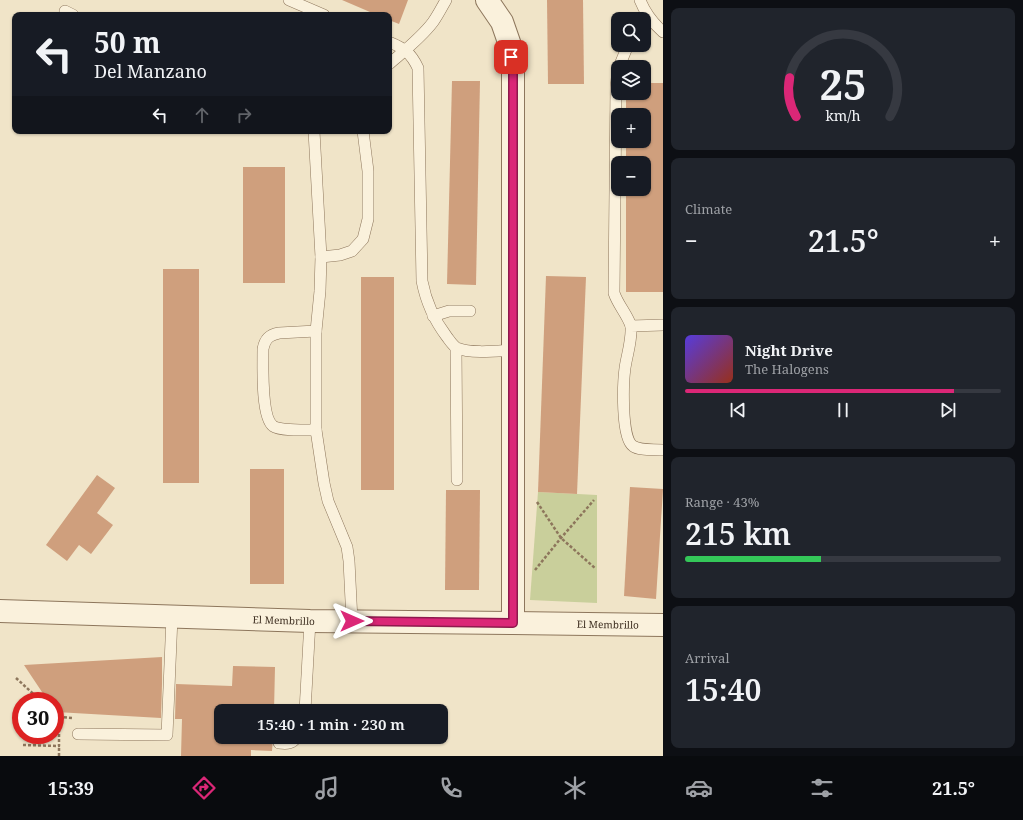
<!DOCTYPE html>
<html lang="en">
<head>
<meta charset="utf-8">
<style>
  body { margin:0; font-family:"Noto Serif",serif; background:#20242c; color:#f1f3f6; height:100vh; display:flex; flex-direction:column; font-size:15px; white-space:nowrap }
  * { box-sizing:border-box; margin:0 }
  p { font-size:13px; color:#9ea1a6 }
  .icon { flex:none; width:22px; height:22px; fill:none; stroke:currentColor; stroke-width:2; stroke-linecap:round; stroke-linejoin:round }
  .map { position:relative; flex:1; overflow:hidden }
  .side { display:flex; flex-direction:column; gap:8px; padding:8px; background:#0d0f14; width:360px }
  .side>* { flex:none }
  .top-card { position:absolute; left:12px; top:12px; width:380px; height:122px; border-radius:8px; box-shadow:0 1px 3px #0004; background:#171b24; color:#f1f3f6; overflow:hidden }
  .fabs { position:absolute; left:611px; top:12px; display:grid; gap:8px }
  .fabs a { display:grid; place-items:center; width:40px; height:40px; border-radius:8px; background:#171b24; box-shadow:0 1px 3px #0004; font-size:20px }
  .speed { position:absolute; left:12px; top:692px; display:flex; gap:8px; font-size:20px; font-weight:700; text-align:center }
  .speed>* { display:grid; place-content:center; width:52px; height:52px; border-radius:50%; background:#171b24; box-shadow:0 1px 3px #0004; line-height:1 }
  .speed .limit { border:6px solid #d22; background:#fff; color:#111 }
  .pin { position:absolute; display:grid; place-items:center; width:34px; height:34px; color:#fff; margin:-17px; border-radius:8px; box-shadow:0 2px 6px #0006 }
  .me { position:absolute; width:44px; margin:-22px; rotate:90deg; stroke-linejoin:round; filter:drop-shadow(0 0 3px #0008) }
  .turn { display:flex; align-items:center; gap:14px; height:84px; padding:0 16px; font-size:18px }
  .turn .icon { width:52px; height:52px; stroke-width:2.5 }
  .turn b { display:block; font-size:28px; line-height:34px }
  .lanes { display:flex; align-items:center; height:38px; padding:0 16px; background:#0003; justify-content:center; gap:20px; direction:ltr }
  .lanes .off { opacity:.35 }
  .big { font-size:30px; font-weight:600; line-height:1.1 }
  .side .card { flex:1; display:flex; flex-direction:column; justify-content:center; gap:6px; min-width:0; padding:0 14px; border-radius:8px; background:#20242c }
  .side .dial { align-items:center; gap:0 }
  .dial svg { height:104px; overflow:visible; fill:none; stroke:#363941; stroke-width:7; stroke-linecap:round; text-anchor:middle }
  .dial text { fill:#f1f3f6; stroke:none }
  .song { display:flex; align-items:center; gap:12px }
  .cover { width:48px; height:48px; border-radius:6px; background:linear-gradient(135deg,hsl(250 70% 55%),hsl(10 70% 35%)) }
  .played { height:4px; border-radius:2px; background:linear-gradient(90deg,#db2777 85%,#363941 85%) }
  .keys { display:flex; justify-content:space-around; direction:ltr }
  .heat { display:flex; justify-content:space-between; align-items:center; font-size:22px; direction:ltr }
  .charge { height:6px; border-radius:3px; background:linear-gradient(90deg,#34c759 43%,#363941 0) }
  .trip { position:absolute; left:214px; top:704px; width:234px; height:40px; border-radius:8px; background:#171b24; box-shadow:0 1px 3px #0004; font-weight:600; line-height:40px; text-align:center }
  .tabs { display:flex; height:64px; justify-content:space-around; align-items:center; background:#090b0e; color:#9ea1a6 }
  .tabs .icon { width:28px; height:28px }
  .tabs .on { color:#db2777 }
  .tabs b { font-size:18px; color:#f1f3f6 }
  main { display:flex; flex:1; min-height:0 }
  .map>svg:first-child { display:block }
  .green { fill:#c9cf9b }
  .building { fill:#cf9f7d }
  .lines { fill:none; stroke-linecap:round; stroke-linejoin:round }
  .service-casing { stroke:#8d765c; stroke-width:12 }
  .minor-casing { stroke:#8d765c; stroke-width:24 }
  .path { stroke:#8d765c; stroke-width:2.5; stroke-dasharray:3 2; stroke-linecap:butt }
  .service { stroke:#faf1dc; stroke-width:11 }
  .minor { stroke:#faf1dc; stroke-width:22 }
  .route-casing { stroke:#8e194d; stroke-width:10 }
  .route { stroke:#db2777; stroke-width:7 }
  .labels { text-anchor:middle; dominant-baseline:central; stroke-width:3; stroke-linejoin:round; paint-order:stroke }
  .street-label { font-size:10px; fill:#3d2e20; stroke:#f7eed8 }
</style>
</head>
<body>
<main>
<div class="map">
<svg width="663" height="756" viewBox="0 0 663 756">
  <rect width="100%" height="100%" fill="#f0e4c8"/>
  <path class="green" d="M538 492 597 495V603L530 600Z"/>
  <g class="building">
    <path d="M342 0H408L399 24 389 20V15H377Z"/>
    <path d="M547 0H583L584 84H548Z"/>
    <path d="M452 81H480L476 285 447 284Z"/>
    <path d="M644 83H663V292H626V189H644V163H626V141H644V115H626V93H644Z"/>
    <rect x="243" y="167" width="42" height="116"/>
    <rect x="163" y="269" width="36" height="214"/>
    <path d="M546 276 586 277 577 494 538 492Z"/>
    <rect x="361" y="277" width="33" height="213"/>
    <rect x="250" y="469" width="34" height="115"/>
    <path d="M97 475 115 488 97 513 113 525 91 554 79 545 67 561 46 545Z"/>
    <path d="M630 487 663 489 656 599 624 596Z"/>
    <path d="M446 490H480L479 590H445Z"/>
    <path d="M162 657V684L161 718 56 712 55 711V701H48L24 665Z"/>
    <path d="M233 666 275 667 274 711H221V737H273L272 751 251 750V756H181L182 719H175L176 684 232 686Z"/>
  </g>
  <g class="lines">
    <defs>
      <g id="service">
        <path d="M289 0 324 15"/>
        <path d="M640 0C645 13 653 23 663 32"/>
        <path d="M65 11 73 15"/>
        <path d="M389 42C404 48 411 53 418 68L422 281C426 302 434 320 447 337 450 341 453 346 457 348 471 354 497 351 513 350"/>
        <path d="M389 64C404 51 421 38 433 22 438 15 442 7 446 0"/>
        <path d="M619 67 628 45"/>
        <path d="M618 69 616 87 614 293C618 305 627 314 631 326"/>
        <path d="M314 131 321 257 320 291 316 331V430L324 483 328 501 347 547 349 561 352 621"/>
        <path d="M321 257 340 255 352 251 363 239 368 219V171L363 131"/>
        <path d="M433 316 449 311H470"/>
        <path d="M663 325 631 326C632 341 627 354 625 368 623 383 621 438 633 446 640 451 654 449 663 450"/>
        <path d="M316 331 279 333C269 335 265 339 263 349 263 365 261 417 273 426 280 431 306 430 316 430"/>
        <path d="M456 348 457 480"/>
        <path d="M305 711 310 621"/>
        <path d="M78 734 167 735 172 617"/>
        <path d="M279 743C287 744 292 744 297 737"/>
      </g>
      <g id="minor">
        <path d="M487 0 502 22 510 45 513 70V623"/>
        <path id="s1" d="M0 611 310 621 513 623 663 625"/>
      </g>
    </defs>
    <use href="#service" class="service-casing"/>
    <use href="#minor" class="minor-casing"/>
    <g class="path">
      <path d="M537 502 561 538 596 569"/>
      <path d="M535 570 561 538 594 500"/>
      <path d="M16 678 41 701"/>
      <path d="M59 717 73 718"/>
      <path d="M23 745 59 746V717L55 714"/>
      <path d="M59 756V746"/>
    </g>
    <use href="#service" class="service"/>
    <use href="#minor" class="minor"/>
  </g>
  <g class="lines">
    <defs>
      <path id="route" d="M352 621 513 623V70L511 57"/>
    </defs>
    <use href="#route" class="route-casing"/>
    <use href="#route" class="route"/>
  </g>
  <g class="labels">
    <g class="street-label">
      <text stroke="none"><textPath href="#s1" startOffset="284">El Membrillo</textPath></text>
      <text stroke="none"><textPath href="#s1" startOffset="608">El Membrillo</textPath></text>
    </g>
  </g>
</svg>
<div class="fabs">
<a><svg class="icon" aria-label="search" viewBox="0 0 24 24"><circle cx="10" cy="10" r="6"/><path d="M15 15l6 6"/></svg></a>
<a><svg class="icon" aria-label="layers" viewBox="0 0 24 24"><path d="M12 4l9 5-9 5-9-5zM3 14l9 5 9-5"/></svg></a>
<a>+</a>
<a>−</a>
</div>
<div class="speed"><div class="limit">30</div></div>
<div class="pin" style="left:511px;top:57px;background:#d93025"><svg class="icon" aria-label="arrive" viewBox="0 0 24 24"><path d="M6 21V4h12l-3 4 3 4H6"/></svg></div>
<svg class="me" style="left:352px;top:621px" viewBox="-20 -20 40 40"><path d="M0-17L14 15 0 8-14 15z" fill="#db2777" stroke="#fff" stroke-width="4"/></svg>
<div class="trip">15:40 · 1 min · 230 m</div>
<div class="top-card">
<div class="turn"><svg class="icon" aria-label="left" viewBox="0 0 24 24"><path d="M17 20v-9H6M10 6l-5 5 5 5"/></svg><div><b>50 m</b>Del Manzano</div></div>
<div class="lanes"><svg class="icon" aria-label="left" viewBox="0 0 24 24"><path d="M17 20v-9H6M10 6l-5 5 5 5"/></svg><svg class="icon off" aria-label="ahead" viewBox="0 0 24 24"><path d="M12 20V5M6 11l6-6 6 6"/></svg><svg class="icon off" aria-label="right" viewBox="0 0 24 24"><path d="M7 20v-9h11M14 6l5 5-5 5"/></svg></div>
</div>
</div>
<section class="side">
<div class="card dial"><svg viewBox="0 0 100 80">
<path d="M14 69A42 42 0 1 1 86 69"/>
<path d="M14 69A42 42 0 0 1 9 39" stroke="#db2777"/>
<text x="50" y="56" font-size="32" font-weight="700">25</text>
<text x="50" y="72" font-size="11">km/h</text>
</svg></div>
<div class="card"><p>Climate</p>
<div class="heat"><a>−</a><b class="big">21.5°</b><a>+</a></div>
</div>
<div class="card">
<div class="song"><i class="cover"></i><div><b>Night Drive</b><p>The Halogens</p></div></div>
<div class="played"></div>
<div class="keys"><svg class="icon" aria-label="previous" viewBox="0 0 24 24"><path d="M18 5L8 12l10 7zM5 5v14"/></svg><svg class="icon" aria-label="pause" viewBox="0 0 24 24"><path d="M8 5v14M16 5v14"/></svg><svg class="icon" aria-label="next" viewBox="0 0 24 24"><path d="M6 5l10 7-10 7zM19 5v14"/></svg></div>
</div>
<div class="card"><p>Range · 43%</p><b class="big">215 km</b><div class="charge"></div></div>
<div class="card"><p>Arrival</p><b class="big">15:40</b></div>
</section>
</main>
<nav class="tabs">
<b>15:39</b>
<svg class="icon on" aria-label="directions" viewBox="0 0 24 24"><path d="M12 3l9 9-9 9-9-9zM9 14v-3h6M13 9l2 2-2 2"/></svg>
<svg class="icon" aria-label="music" viewBox="0 0 24 24"><path d="M9 18V5l10-2v13"/><circle cx="6" cy="18" r="3"/><circle cx="16" cy="16" r="3"/></svg>
<svg class="icon" aria-label="phone" viewBox="0 0 24 24"><path d="M5 4h4l2 5-3 2q2 4 5 5l2-3 5 2v4C11 20 4 13 5 4z"/></svg>
<svg class="icon" aria-label="climate" viewBox="0 0 24 24"><path d="M12 3v18M4 7l16 10M4 17L20 7"/></svg>
<svg class="icon" aria-label="car" viewBox="0 0 24 24"><path d="M5 17H2v-5l4-1 3-4h7l3 4 3 1v5h-3M9 17h6M6 11h13"/><circle cx="7" cy="17" r="2"/><circle cx="17" cy="17" r="2"/></svg>
<svg class="icon" aria-label="filters" viewBox="0 0 24 24"><path d="M4 7h16M4 17h16"/><circle cx="9" cy="7" r="2"/><circle cx="15" cy="17" r="2"/></svg>
<b>21.5°</b>
</nav>
</body>
</html>
